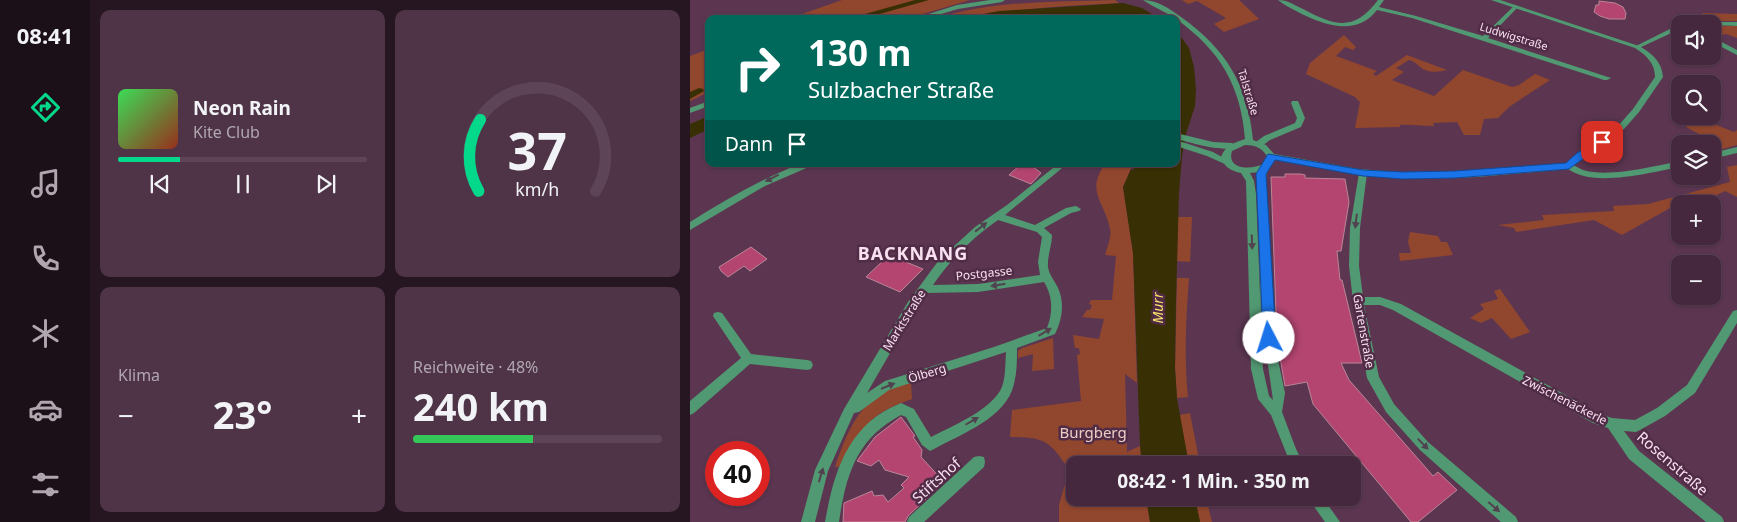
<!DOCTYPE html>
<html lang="de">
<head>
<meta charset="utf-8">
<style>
  body { margin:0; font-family:"Noto Sans",sans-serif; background:#4f3448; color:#f1f3f6; height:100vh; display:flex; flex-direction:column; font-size:19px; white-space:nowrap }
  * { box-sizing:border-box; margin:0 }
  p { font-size:16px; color:#b0a6b0 }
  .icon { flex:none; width:28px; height:28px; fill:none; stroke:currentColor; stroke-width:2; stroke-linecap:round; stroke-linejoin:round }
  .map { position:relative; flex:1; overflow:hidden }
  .side { display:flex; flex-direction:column; gap:10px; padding:10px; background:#261622; width:600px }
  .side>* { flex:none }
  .guide { position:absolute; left:15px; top:15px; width:475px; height:152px; border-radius:10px; box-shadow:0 1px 4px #0004,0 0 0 1px #5d4457; background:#00695c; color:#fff; overflow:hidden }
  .controls { position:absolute; left:981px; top:15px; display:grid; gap:10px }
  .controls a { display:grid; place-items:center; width:50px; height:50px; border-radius:10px; background:#45283d; box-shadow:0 1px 4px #0004,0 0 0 1px #5d4457; font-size:25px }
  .speed { position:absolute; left:15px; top:441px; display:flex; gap:10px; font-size:25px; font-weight:700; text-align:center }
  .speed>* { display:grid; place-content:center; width:65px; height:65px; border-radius:50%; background:#45283d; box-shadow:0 1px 4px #0004,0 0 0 1px #5d4457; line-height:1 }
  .speed .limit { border:8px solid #d22; background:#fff; color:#111 }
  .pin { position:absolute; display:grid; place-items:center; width:42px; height:42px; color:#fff; margin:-21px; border-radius:10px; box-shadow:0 2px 8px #0006 }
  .me { position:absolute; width:55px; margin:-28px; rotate:355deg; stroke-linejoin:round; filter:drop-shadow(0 0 4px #0008) }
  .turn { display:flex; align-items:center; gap:18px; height:105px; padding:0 20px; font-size:22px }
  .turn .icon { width:65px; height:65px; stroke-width:2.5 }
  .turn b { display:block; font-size:35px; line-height:42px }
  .then { display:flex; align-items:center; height:48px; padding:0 20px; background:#0003; gap:10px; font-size:19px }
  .big { font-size:38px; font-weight:700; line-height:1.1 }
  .side .card { flex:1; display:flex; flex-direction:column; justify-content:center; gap:8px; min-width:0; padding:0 18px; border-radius:10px; background:#4f3448 }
  .side .dial { align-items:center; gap:0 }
  .dial svg { height:130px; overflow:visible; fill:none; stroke:#5d4457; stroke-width:7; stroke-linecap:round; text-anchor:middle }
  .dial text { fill:#f1f3f6; stroke:none }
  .song { display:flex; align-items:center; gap:15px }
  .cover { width:60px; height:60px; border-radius:8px; background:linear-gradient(135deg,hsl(130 70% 55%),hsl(10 70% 35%)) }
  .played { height:5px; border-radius:2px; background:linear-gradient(90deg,#04d98b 25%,#5d4457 25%) }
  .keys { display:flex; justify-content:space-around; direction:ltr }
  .heat { display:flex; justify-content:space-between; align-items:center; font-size:28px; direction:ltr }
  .charge { height:8px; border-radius:4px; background:linear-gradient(90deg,#34c759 48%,#5d4457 0) }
  .side .tiles { flex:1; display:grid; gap:10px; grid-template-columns:repeat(2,1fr) }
  .trip { position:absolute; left:376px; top:456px; width:295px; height:50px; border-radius:10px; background:#45283d; box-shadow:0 1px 4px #0004,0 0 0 1px #5d4457; font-weight:700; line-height:50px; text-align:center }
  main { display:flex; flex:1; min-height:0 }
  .tab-bar { display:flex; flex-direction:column; width:90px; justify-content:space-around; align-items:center; background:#1c1018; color:#b0a6b0 }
  .tab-bar .icon { width:35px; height:35px }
  .tab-bar .active { color:#04d98b }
  .tab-bar b { font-size:22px; color:#f1f3f6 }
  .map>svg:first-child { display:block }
  .green { fill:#91462e }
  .water { fill:#383004 }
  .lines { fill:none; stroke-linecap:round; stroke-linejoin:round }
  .canal { fill:#383004; fill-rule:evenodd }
  .building { fill:#b44571; stroke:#ba8697 }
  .minor { fill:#519972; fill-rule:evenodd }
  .tertiary { fill:#519972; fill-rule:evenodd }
  .oneway { fill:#51424f }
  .route { fill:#1a73e8; stroke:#114b97 }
  .labels { text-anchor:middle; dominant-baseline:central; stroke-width:5; stroke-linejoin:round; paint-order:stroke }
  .far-street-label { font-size:11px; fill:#f9e1f1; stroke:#512c46 }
  .street-label { font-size:12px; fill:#f9e1f1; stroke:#512c46 }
  .water-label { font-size:14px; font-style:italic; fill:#fce56a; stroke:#512c46 }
  .near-park-label { font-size:15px; fill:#ebcdc4; stroke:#512c46 }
  .near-street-label { font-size:15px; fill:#f9e1f1; stroke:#512c46 }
  .district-label { font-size:18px; font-weight:bold; letter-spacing:1px; fill:#f9e1f1; stroke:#512c46 }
</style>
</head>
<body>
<main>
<nav class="tab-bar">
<b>08:41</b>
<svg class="icon active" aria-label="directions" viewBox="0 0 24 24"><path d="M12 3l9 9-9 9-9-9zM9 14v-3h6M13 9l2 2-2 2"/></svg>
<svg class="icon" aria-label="music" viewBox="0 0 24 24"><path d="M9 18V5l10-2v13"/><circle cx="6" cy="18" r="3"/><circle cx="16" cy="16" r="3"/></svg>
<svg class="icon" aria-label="phone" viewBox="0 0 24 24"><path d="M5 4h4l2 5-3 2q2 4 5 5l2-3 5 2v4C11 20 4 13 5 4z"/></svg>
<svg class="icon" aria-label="climate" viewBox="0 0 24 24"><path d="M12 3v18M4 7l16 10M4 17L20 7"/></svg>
<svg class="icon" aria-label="car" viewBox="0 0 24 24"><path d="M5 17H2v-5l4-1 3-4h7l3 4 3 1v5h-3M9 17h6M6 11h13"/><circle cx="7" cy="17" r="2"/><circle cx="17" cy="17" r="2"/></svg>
<svg class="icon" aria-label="filters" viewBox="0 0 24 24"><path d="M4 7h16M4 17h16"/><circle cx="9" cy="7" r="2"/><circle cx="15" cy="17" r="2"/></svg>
</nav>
<section class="side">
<div class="tiles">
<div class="card">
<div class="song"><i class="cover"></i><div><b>Neon Rain</b><p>Kite Club</p></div></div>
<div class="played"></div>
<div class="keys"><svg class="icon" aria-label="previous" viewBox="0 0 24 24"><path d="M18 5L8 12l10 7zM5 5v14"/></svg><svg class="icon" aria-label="pause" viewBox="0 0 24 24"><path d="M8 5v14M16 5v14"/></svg><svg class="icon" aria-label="next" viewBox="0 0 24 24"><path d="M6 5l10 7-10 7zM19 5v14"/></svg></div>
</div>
<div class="card dial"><svg viewBox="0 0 100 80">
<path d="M14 69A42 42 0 1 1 86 69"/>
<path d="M14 69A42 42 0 0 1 15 25" stroke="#04d98b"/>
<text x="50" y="56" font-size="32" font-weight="700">37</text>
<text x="50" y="72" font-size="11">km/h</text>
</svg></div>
<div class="card"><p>Klima</p>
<div class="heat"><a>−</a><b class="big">23°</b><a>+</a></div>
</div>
<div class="card"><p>Reichweite · 48%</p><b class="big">240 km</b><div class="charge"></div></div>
</div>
</section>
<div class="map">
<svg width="1047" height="522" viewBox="0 0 1047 522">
  <rect width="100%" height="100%" fill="#5c3651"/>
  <g class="green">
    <path d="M152 0H280L216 19H98Z"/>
    <path d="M425 0 429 3C397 5 365 6 332 10 303 13 273 19 244 19 303 0 363 2 425 0Z"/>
    <path d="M492 0H549L569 19 534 32 524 24 536 18 507 1 498 4Z"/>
    <path d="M1012 13 1047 14V21H1019Z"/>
    <path d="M1023 26H1047V38L1036 34 1025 36 1023 35Z"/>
    <path d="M654 35 666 47 663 50 655 47 646 56 687 71 683 74 686 76 717 55 757 70C749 72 740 73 733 69 727 65 726 62 719 60L706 68 714 72 702 80 744 96 773 70 822 87 829 85 845 74 860 80 819 107 808 118 794 119 790 135H774L767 122 743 123 744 126C732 126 721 124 710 125V127L665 128 670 102 665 97 616 74 620 63Z"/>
    <path d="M19 49V92L0 101V56Z"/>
    <path d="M1006 117 1044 132 1047 130V145L1029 150 1023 146 1022 144H1017L1008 139 1013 136 996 127Z"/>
    <path d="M415 164H443L433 187 443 253 447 383 435 374 437 452 450 446 452 465H385V498H456L460 522H369V505L379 470C360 441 355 437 320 437L322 410 391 401 387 355 390 354 389 348H385L383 335 409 339 414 319 392 317 397 310H400L402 305 399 304 401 300H422L426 256 415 255C417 248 422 236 420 229 415 202 395 192 415 164Z"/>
    <path d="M1047 165V197L1035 191 1008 204 989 203 932 235 904 220 826 232 824 228 808 225 854 220 852 215 924 211 923 206 958 204 1040 182 1037 167Z"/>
    <path d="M488 217H502L500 262 487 261Z"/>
    <path d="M720 232 748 236 751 242H757L763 255 710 261 709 253H721L718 242Z"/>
    <path d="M487 278H499C496 318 494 357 498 397L487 398 485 368Z"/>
    <path d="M810 289 840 332 821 339 802 318 791 323 780 318 794 309 790 304 808 299 804 291Z"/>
    <path d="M363 338 364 369 342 371 343 354 328 358V351L332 348Z"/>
    <path d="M221 383 222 399C215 402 207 404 200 408 174 420 162 444 149 467H145C154 440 167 405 195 391 203 387 213 385 221 383Z"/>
    <path d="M500 413 510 465H499L489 415Z"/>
    <path d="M505 498H516L522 522H510Z"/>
  </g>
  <g class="water">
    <path d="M433 3 452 8 470 19H267L309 11Z"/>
    <path d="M486 30 499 48 504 67 506 89 505 106 496 134 492 156 489 193 486 300 485 368 487 398 499 465H452L450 446 443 253 433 187 441 169 445 170 443 168 445 164H486Z"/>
    <path d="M19 116V129L0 138V124Z"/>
    <path d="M456 498H505L510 522H460Z"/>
  </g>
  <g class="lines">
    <g class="canal">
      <path d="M225 0H239L172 19H157Z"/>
      <path d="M9 88 13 89 14 91 0 99V92Z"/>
    </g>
  </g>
  <g class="building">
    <path d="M909 1 925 3 933 7 936 13 935 19H919L910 16 904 12 906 5H909Z"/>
    <path d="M331 164 343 167 351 173 341 184 319 175Z"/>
    <path d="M595 174H611L615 175V178L655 179 659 202 651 251H647L650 280H652L672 363H651L659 380 743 476 748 472 767 490 728 522H721L623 404 617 382 595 386 587 340 581 177H595Z"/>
    <path d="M61 247 77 259 60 271 54 266 38 277 31 271 29 267Z"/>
    <path d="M199 255 233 269 210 292 176 277Z"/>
    <path d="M211 417 225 436 223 437 232 450 231 457 254 482 218 516 215 522H153L154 503 182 491 184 496 193 495 198 502 214 488 211 485 219 477 195 470 189 460 181 466 167 461 185 437Z"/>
  </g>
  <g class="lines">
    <g class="minor">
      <path d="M588 0C598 0 604 5 613 9 645 26 664 32 688 0H694L689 7 726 16 793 36 825 5 828 7 827 8 798 38 921 78 917 80H914L722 18 687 10C667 37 633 25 608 12 601 8 594 5 588 0Z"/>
      <path d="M1003 22H1047V26L1000 24Z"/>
      <path d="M990 24V29L949 48 944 47Z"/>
      <path d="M1022 37 1047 50V55L1022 42Z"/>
      <path d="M602 101H608L615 118 611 127 580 140 572 146H566V142L574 136 605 123 607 118 601 103Z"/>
      <path d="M486 133 523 142 542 143 546 146C536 154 500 142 486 139Z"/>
      <path d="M486 140 523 152 541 162 537 165 517 156 486 146Z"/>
      <path d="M1047 147V153L1022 159V153Z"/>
      <path d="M990 161V167C961 172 898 190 875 166L879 163C884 165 888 168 893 170 918 178 965 166 990 161Z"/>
      <path d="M110 164H122L121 166 75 186 0 230V222C35 200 71 179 110 164Z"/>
      <path d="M368 164H377L315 215 345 225 376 208 386 206 391 209 389 211 381 213 354 228 362 235C362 246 357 256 358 267 359 275 365 281 368 288 375 303 372 320 365 334L327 348C327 360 327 372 324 384 316 418 273 433 244 449L240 451 232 445 216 417 211 415C166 439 156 475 149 522H135C144 471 158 424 211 403L224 409 241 437C262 426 297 412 310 391 316 381 315 365 316 352L199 390 169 412 164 413 138 471 125 522H111L125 470 154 409 218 302 249 260 285 227 317 205ZM308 220 347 232 352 237 348 262 350 275 288 284 243 285C261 259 282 238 308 220ZM354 282C363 296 363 313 357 328L304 347 195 381 177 393 226 308 237 293 288 292Z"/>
      <path d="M673 170 677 173 670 228 669 266 673 297H690L711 304 910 414 922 418 945 420 967 408 997 385 1043 311 1047 310V323L1005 393 975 416 950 430 946 432 934 431 949 451 1032 517 1034 522H1016L939 459 918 428 903 423 703 310 690 305H674L689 377 704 404 738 442 826 517 828 522H811L730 450 696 412 677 378 663 301 659 266 660 228 669 173Z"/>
      <path d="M28 312 32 313 61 354 117 360 121 361 123 365 121 369 117 370 60 364 4 413 0 415V401L51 358 23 316 24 313Z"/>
      <path d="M289 456 294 457 295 462 294 467 234 522H217L219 517 284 457Z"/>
    </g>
    <g class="tertiary">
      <path d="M300 0H315L312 2 268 9 234 19H223L267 5Z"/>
      <path d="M453 0C467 0 480 9 491 17 536 49 558 85 563 140L576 145 584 154 668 169 720 173 788 171 877 163 928 126 943 109 965 77C965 63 956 55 945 48L801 0H810L949 46C962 53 972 62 973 77L949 112 934 129 879 169 788 177 720 179 668 175 584 159 578 169 575 181 582 317 588 360 595 393 592 412 606 449 614 465H601L581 415 568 399 561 369 556 181 551 173C541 171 534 167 531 157 535 146 543 143 555 139 551 86 530 50 486 19 476 12 463 7 453 0ZM555 145C565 145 572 148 577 156L573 164C562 170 536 170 542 151ZM569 172 567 181 571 317 583 400 579 396 573 369 566 194 564 181 560 173Z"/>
      <path d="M19 101V106L0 113V108Z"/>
      <path d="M618 498H633L650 522H635Z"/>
    </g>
  </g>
  <defs><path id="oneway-solid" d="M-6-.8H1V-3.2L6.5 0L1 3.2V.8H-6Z" transform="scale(1.25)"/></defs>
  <g class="oneway">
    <use href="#oneway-solid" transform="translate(82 178) rotate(153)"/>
    <use href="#oneway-solid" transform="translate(666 221) rotate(97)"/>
    <use href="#oneway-solid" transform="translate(291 227) rotate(-38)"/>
    <use href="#oneway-solid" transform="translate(562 242) rotate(88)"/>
    <use href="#oneway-solid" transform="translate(308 285) rotate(171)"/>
    <use href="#oneway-solid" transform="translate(355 332) rotate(-31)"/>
    <use href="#oneway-solid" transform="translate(198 386) rotate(-22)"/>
    <use href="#oneway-solid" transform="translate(282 421) rotate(-30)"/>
    <use href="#oneway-solid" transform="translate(733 444) rotate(46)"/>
    <use href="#oneway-solid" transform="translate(131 475) rotate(-73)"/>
    <use href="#oneway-solid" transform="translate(804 507) rotate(41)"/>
  </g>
  <path class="route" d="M908 140H915L916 142 879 169 765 178 713 179 673 176 585 160 576 174 586 338 584 341 579 343 575 341 573 338 566 174 578 154 673 170 713 172 765 171 876 163 887 153Z"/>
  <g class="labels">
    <g class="far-street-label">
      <text transform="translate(824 36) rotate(17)">Ludwigstraße</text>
      <text transform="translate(559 92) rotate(73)">Talstraße</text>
    </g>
    <g class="street-label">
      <text transform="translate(294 273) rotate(-6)">Postgasse</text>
      <text transform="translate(214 320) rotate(-58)">Marktstraße</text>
      <text transform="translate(674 331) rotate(80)">Gartenstraße</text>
      <text transform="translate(237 373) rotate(-17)">Ölberg</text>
      <text transform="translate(875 400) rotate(27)">Zwischenäckerle</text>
    </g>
    <g class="water-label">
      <text transform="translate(467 308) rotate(-90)">Murr</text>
    </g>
    <g class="near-park-label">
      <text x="403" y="432">Burgberg</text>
    </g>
    <g class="near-street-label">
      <text transform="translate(983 463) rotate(41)">Rosenstraße</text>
      <text transform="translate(246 480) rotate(-42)">Stiftshof</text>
    </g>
    <g class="district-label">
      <text x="223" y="253">BACKNANG</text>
    </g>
  </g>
</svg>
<div class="controls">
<a><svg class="icon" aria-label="sound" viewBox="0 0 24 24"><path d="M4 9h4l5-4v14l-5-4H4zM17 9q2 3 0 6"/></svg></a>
<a><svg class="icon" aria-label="search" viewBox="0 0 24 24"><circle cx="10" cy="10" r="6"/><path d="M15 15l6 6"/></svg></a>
<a><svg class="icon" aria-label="layers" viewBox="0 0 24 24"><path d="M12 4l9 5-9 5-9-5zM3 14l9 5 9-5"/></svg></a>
<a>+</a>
<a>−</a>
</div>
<div class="speed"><div class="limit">40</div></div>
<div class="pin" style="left:912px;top:142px;background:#d93025"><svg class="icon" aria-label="arrive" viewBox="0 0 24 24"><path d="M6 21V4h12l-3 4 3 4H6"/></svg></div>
<svg class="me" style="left:579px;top:338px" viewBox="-20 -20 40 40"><circle r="19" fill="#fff"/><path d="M0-13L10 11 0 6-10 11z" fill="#1a73e8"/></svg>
<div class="trip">08:42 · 1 Min. · 350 m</div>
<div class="guide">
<div class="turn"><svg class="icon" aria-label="right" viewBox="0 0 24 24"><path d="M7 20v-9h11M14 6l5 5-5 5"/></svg><div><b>130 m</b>Sulzbacher Straße</div></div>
<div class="then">Dann<svg class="icon" aria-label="arrive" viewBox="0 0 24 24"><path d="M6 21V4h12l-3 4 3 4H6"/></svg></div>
</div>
</div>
</main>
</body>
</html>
